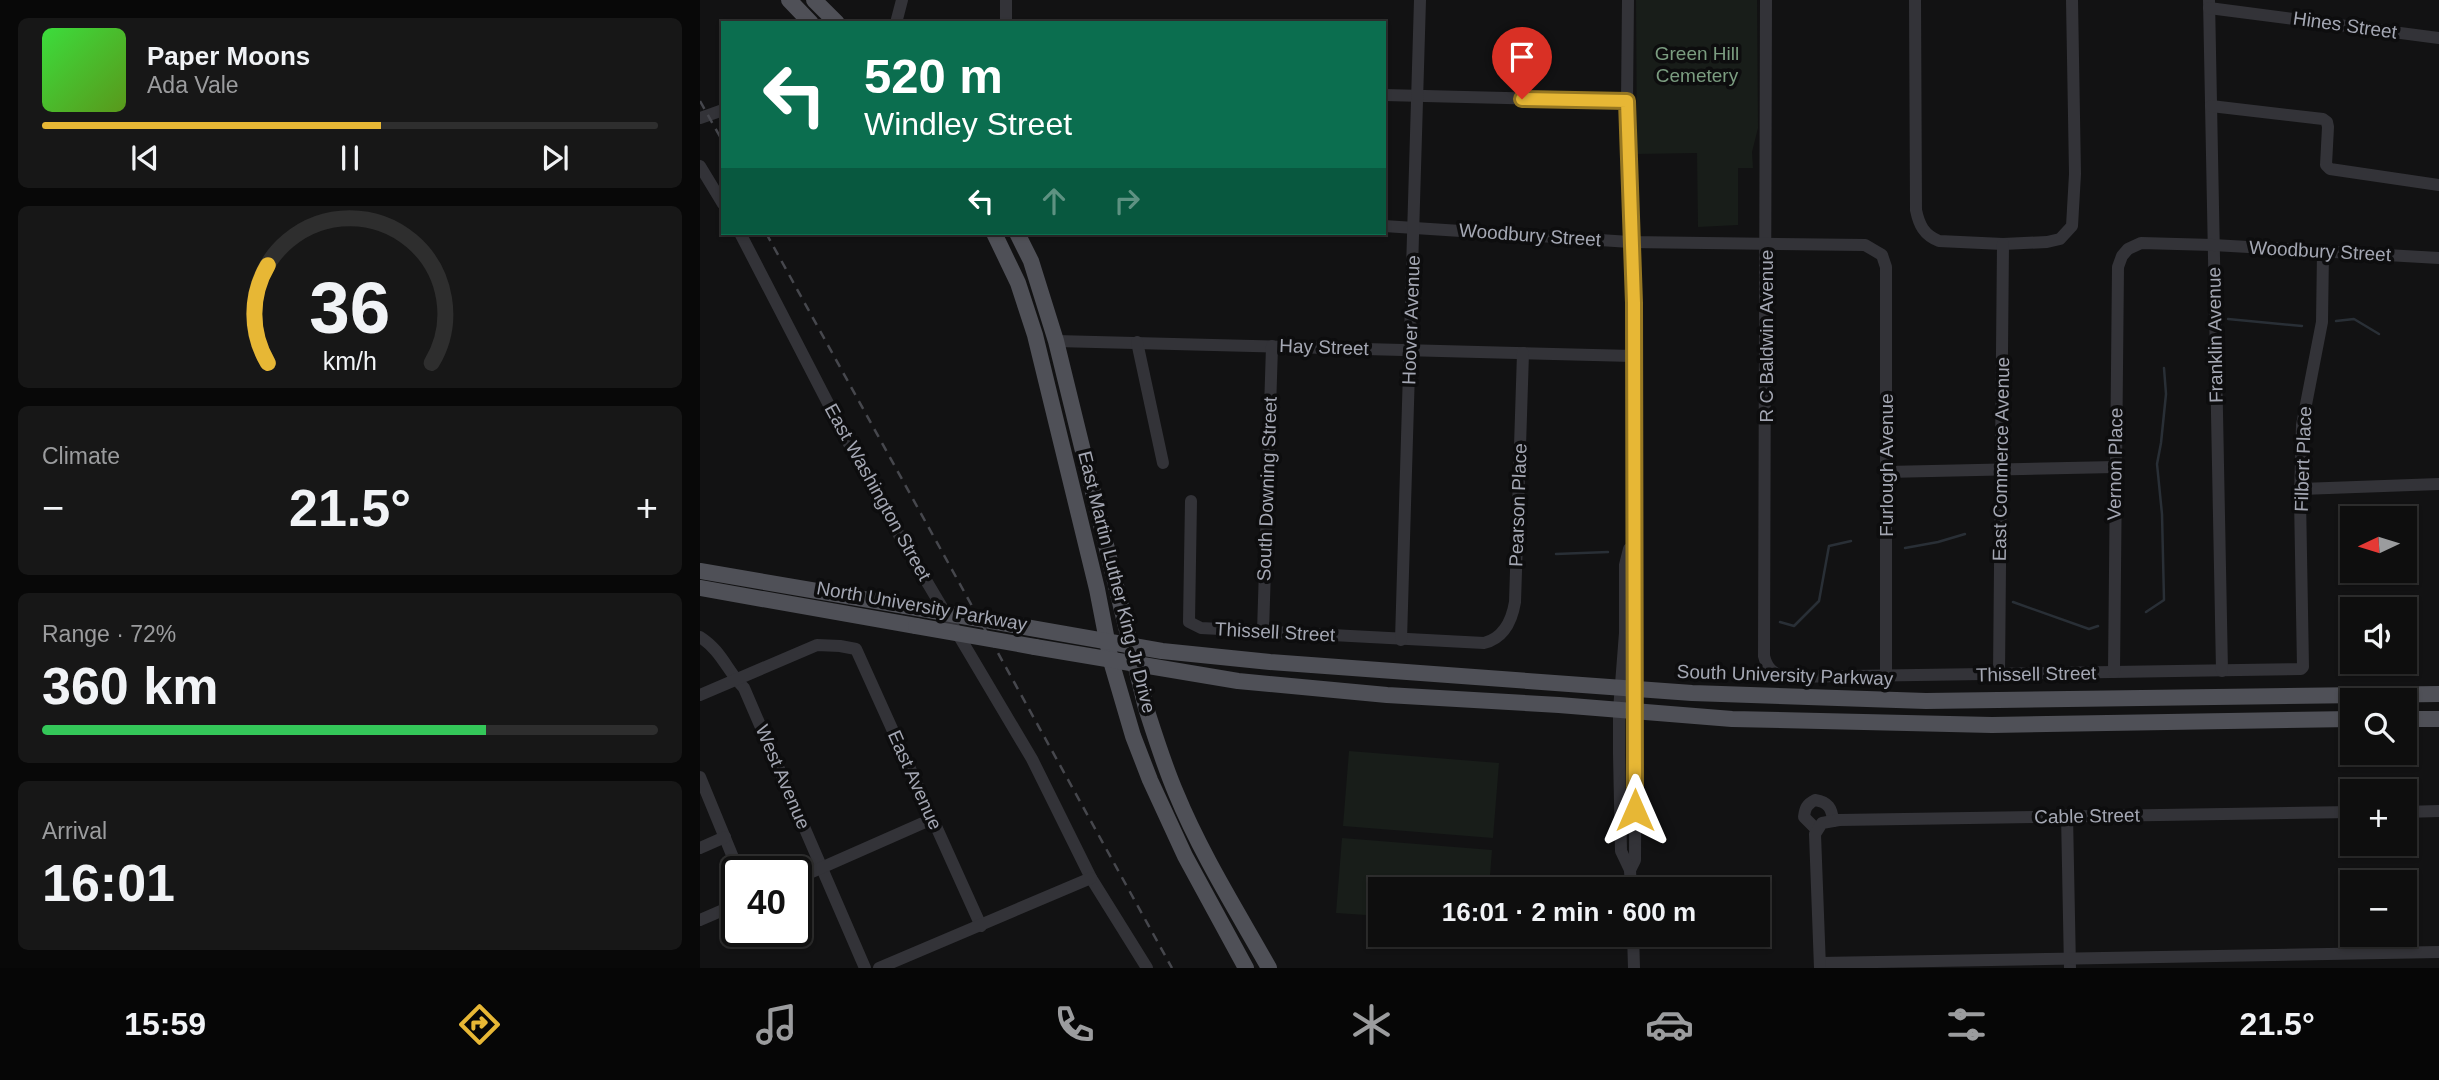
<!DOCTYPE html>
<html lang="en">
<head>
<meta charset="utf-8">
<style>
  body { margin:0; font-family:Helvetica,sans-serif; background:#171717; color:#f1f3f6; height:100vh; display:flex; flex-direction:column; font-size:26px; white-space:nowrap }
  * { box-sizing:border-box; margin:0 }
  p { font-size:23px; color:#9b9c9e }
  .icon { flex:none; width:38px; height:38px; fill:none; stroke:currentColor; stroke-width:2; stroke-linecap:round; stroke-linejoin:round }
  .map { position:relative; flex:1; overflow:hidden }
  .sheet { display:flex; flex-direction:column; gap:18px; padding:18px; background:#080808; width:700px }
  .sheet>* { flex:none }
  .banner { position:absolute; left:21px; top:21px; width:665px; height:214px; border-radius:0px; box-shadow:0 2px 5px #0004,0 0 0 2px #2e2e2e; background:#0b6e4f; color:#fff; overflow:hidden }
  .needle { width:46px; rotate:266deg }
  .buttons { position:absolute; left:1640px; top:506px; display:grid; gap:14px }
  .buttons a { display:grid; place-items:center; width:77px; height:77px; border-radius:0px; background:#0e0e0e; box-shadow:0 2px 5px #0004,0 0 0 2px #2e2e2e; font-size:35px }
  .speed { position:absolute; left:21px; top:856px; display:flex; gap:14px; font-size:35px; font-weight:700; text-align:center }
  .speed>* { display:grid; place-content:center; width:91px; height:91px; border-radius:50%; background:#0e0e0e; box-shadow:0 2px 5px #0004,0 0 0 2px #2e2e2e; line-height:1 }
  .speed .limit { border:4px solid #111; border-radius:10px; background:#fff; color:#111 }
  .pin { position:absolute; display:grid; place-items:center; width:60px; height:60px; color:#fff; margin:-72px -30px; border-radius:50% 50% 50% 0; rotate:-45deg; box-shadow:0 0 7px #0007 }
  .pin .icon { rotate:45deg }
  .me { position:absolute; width:77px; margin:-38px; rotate:0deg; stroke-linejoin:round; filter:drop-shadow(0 0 5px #0008) }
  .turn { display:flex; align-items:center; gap:24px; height:147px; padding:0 28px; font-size:32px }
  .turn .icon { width:91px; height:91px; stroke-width:2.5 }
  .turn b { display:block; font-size:49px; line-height:60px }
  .lanes { display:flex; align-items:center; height:66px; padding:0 28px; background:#0003; justify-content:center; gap:35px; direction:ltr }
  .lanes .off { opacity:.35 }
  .big { font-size:52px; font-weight:700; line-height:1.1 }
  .sheet .card { flex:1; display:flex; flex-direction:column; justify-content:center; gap:10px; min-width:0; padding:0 24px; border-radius:10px; background:#171717 }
  .sheet .dial { align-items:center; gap:0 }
  .dial svg { height:182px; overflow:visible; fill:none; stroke:#2e2e2e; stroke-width:7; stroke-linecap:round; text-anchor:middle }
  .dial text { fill:#f1f3f6; stroke:none }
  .song { display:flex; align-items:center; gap:21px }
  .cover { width:84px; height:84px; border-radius:10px; background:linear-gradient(135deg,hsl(120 70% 55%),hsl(90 70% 35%)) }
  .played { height:7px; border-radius:4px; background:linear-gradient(90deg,#e7b735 55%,#2e2e2e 55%) }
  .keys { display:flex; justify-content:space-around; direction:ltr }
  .heat { display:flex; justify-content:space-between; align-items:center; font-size:38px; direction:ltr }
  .charge { height:10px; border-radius:5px; background:linear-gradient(90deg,#34c759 72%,#2e2e2e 0) }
  .trip { position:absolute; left:668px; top:877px; width:402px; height:70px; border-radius:0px; background:#0e0e0e; box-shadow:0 2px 5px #0004,0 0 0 2px #2e2e2e; font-weight:700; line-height:70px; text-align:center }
  .tabs { display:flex; height:112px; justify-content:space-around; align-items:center; background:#060606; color:#9b9c9e }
  .tabs .icon { width:49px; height:49px }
  .tabs .selected { color:#e7b735 }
  .tabs b { font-size:32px; color:#f1f3f6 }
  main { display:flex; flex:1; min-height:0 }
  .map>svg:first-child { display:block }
  .green { fill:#181d19 }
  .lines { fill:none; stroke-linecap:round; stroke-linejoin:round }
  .stream { stroke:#292f36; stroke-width:2.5 }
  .minor { stroke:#333338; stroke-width:12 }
  .major { stroke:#4f5057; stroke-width:16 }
  .rail { stroke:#46474d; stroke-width:2.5; stroke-dasharray:9 7; stroke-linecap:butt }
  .major-bridge { stroke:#4f5057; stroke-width:16 }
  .route-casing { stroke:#967722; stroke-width:18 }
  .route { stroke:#e7b735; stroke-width:12 }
  .labels { text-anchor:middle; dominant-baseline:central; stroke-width:7; stroke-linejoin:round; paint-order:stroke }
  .street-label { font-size:19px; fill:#a4a7b3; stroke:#0d0d0e }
  .park-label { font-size:19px; fill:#7b9d80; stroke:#0d0d0e }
</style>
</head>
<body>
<main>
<section class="sheet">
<div class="card">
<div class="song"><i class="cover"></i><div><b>Paper Moons</b><p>Ada Vale</p></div></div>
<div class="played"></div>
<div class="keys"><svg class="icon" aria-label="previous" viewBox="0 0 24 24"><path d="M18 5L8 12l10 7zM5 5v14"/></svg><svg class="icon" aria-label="pause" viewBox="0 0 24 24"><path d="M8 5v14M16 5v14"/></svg><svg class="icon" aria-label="next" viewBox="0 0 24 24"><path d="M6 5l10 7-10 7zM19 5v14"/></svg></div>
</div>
<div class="card dial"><svg viewBox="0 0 100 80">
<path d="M14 69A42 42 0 1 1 86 69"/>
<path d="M14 69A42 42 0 0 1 14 26" stroke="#e7b735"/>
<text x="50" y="56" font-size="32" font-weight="700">36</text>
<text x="50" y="72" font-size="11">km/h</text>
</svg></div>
<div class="card"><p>Climate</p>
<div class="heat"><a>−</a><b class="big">21.5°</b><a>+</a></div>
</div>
<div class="card"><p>Range · 72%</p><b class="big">360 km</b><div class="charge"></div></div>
<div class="card"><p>Arrival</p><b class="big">16:01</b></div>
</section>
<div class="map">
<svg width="1739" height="968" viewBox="0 0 1739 968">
  <rect width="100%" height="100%" fill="#121213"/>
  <g class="green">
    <path d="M936 0H1057L1058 128 1052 152 1053 168H1038V225L998 227 997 153 937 154Z"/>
    <path d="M649 751 799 763 793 838 643 826Z"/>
    <path d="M642 838 792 850 789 889H681V916L636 913Z"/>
  </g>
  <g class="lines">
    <g class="stream">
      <path d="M1528 319 1602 326"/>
      <path d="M1636 321 1654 319 1679 334"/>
      <path d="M1205 548 1238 542 1265 534"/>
      <path d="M856 554 908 552"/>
      <path d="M1313 602 1389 629 1398 626"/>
      <path d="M1446 612 1464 600 1462 514 1457 464 1461 443 1466 394 1464 368"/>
      <path d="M1080 622 1094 626 1119 601 1129 546 1151 541"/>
    </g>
    <g class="minor">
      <path d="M928 0 927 101 934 303 933 532 936 649 935 860 930 870"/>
      <path d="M1066 0 1064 656C1067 668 1072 673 1084 677L1601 669 1603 667 1600 498 1602 425 1622 322 1623 252"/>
      <path d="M1215 0 1216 210C1219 225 1224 235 1239 241L1303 244 1347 242 1360 239 1372 226 1375 174 1372 0"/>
      <path d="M1509 0 1522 671"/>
      <path d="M1509 8 1739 38"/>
      <path d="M196 23 202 0"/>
      <path d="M306 23V0"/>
      <path d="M684 95 927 101"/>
      <path d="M1511 106 1623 119 1627 122 1628 127 1626 165 1630 169 1739 185"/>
      <path d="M0 118 23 110"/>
      <path d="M0 166 23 204"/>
      <path d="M684 226 930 242 1165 245 1182 255 1186 267V676"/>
      <path d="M40 233 176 496 332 759 391 878 447 968"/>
      <path d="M356 341 933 356"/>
      <path d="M437 342 463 463"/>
      <path d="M1186 472 1415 467"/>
      <path d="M1601 489 1739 484"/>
      <path d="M491 501 489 622 501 628 784 643C804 638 812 620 815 602L823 353"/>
      <path d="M929 549 925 565V633L919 710V754L921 851 930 870 931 889"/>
      <path d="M563 632 572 346"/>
      <path d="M0 637C22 651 27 671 44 688L165 968"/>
      <path d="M701 640 720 0"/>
      <path d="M1414 672 1418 267 1422 256 1428 249 1441 243 1513 245 1739 258"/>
      <path d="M1299 674 1303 244"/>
      <path d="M0 695 117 645 140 646 156 649 281 926"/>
      <path d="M0 777 39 872"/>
      <path d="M1704 812 1739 811"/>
      <path d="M1367 815 1370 968"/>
      <path d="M1117 830 1104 817C1105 808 1107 804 1115 800 1128 802 1132 808 1133 821"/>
      <path d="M0 848 25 837"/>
      <path d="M96 879 232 819"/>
      <path d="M0 920 37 904"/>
      <path d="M933 934 934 968"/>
      <path d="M1120 963 1739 952"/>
      <path d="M179 968 391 878"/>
      <path d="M1120 968 1115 834 1122 823 1139 820 1652 812"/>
    </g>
    <g class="major">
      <path d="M89 0 111 23"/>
      <path d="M114 0 137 23"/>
      <path d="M294 233 318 283 335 335 397 589 411 661 433 736 450 780 485 856 546 968"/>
      <path d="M317 233 331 261 356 341 446 708C455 736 464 765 476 793 501 854 537 911 569 968"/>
      <path d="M0 571 205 606"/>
      <path d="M0 588 216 626"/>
      <path d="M325 627 462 651 570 662 992 693 1226 701 1739 694"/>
      <path d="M335 647 538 681 687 695 859 705 1032 719 1292 725 1652 719"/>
      <path d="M1704 719H1739"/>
    </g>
    <g class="rail">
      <path d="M0 101 23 142"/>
      <path d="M66 233 472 968"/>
    </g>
    <g class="major-bridge">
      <path d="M205 606 325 627"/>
      <path d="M216 626 335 647"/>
    </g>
  </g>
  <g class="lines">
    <defs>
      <path id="route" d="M822 99 927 101 934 303 935 810"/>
    </defs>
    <use href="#route" class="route-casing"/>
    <use href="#route" class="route"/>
  </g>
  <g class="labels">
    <g class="street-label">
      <text transform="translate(1645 25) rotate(8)">Hines Street</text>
      <text transform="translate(830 235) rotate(4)">Woodbury Street</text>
      <text transform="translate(1620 251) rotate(3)">Woodbury Street</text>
      <text transform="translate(711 320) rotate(-88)">Hoover Avenue</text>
      <text transform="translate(1515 335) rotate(-91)">Franklin Avenue</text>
      <text transform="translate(1066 336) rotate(-90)">R C Baldwin Avenue</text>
      <text transform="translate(624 347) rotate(2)">Hay Street</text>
      <text transform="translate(1301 459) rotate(-89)">East Commerce Avenue</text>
      <text transform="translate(1603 459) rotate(-88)">Filbert Place</text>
      <text transform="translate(1415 464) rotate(-89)">Vernon Place</text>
      <text transform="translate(1186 465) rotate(-90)">Furlough Avenue</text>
      <text transform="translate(567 489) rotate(-88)">South Downing Street</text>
      <text transform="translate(178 492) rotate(61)">East Washington Street</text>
      <text transform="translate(818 505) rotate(-88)">Pearson Place</text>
      <text transform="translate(417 582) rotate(76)">East Martin Luther King Jr Drive</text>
      <text transform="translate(222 606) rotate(10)">North University Parkway</text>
      <text transform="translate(575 632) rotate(3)">Thissell Street</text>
      <text transform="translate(1336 674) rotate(-1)">Thissell Street</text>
      <text transform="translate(1085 675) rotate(2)">South University Parkway</text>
      <text transform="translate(83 777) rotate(67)">West Avenue</text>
      <text transform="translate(215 780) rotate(66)">East Avenue</text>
      <text transform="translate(1387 816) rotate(-1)">Cable Street</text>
    </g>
    <g class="park-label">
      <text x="997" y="53">Green Hill<tspan x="997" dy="22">Cemetery</tspan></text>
    </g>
  </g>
</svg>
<div class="buttons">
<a><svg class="needle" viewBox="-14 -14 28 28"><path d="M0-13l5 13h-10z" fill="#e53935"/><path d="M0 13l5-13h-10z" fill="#9b9c9e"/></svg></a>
<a><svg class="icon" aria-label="sound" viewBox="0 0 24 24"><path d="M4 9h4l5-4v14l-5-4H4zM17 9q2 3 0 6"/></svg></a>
<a><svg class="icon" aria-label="search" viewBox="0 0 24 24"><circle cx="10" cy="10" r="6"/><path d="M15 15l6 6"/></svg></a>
<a>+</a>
<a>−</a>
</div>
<div class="speed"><div class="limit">40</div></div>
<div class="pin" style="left:822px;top:99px;background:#d93025"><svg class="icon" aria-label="arrive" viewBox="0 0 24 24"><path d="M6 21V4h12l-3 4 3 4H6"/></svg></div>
<svg class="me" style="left:935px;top:810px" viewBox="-20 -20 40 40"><path d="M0-17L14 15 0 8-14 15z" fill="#e7b735" stroke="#fff" stroke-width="4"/></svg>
<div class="trip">16:01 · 2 min · 600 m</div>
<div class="banner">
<div class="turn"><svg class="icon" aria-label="left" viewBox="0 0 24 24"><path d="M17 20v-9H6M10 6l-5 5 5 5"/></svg><div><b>520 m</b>Windley Street</div></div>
<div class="lanes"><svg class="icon" aria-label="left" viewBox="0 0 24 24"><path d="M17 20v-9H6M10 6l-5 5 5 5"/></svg><svg class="icon off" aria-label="ahead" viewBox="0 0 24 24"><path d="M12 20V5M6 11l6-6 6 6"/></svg><svg class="icon off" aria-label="right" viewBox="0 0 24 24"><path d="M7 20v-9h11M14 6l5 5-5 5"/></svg></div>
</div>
</div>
</main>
<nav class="tabs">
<b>15:59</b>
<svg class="icon selected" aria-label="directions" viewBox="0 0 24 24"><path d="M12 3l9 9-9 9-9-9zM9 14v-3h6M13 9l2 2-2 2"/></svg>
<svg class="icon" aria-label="music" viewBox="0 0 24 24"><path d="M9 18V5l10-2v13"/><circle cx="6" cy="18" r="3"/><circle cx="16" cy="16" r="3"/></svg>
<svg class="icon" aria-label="phone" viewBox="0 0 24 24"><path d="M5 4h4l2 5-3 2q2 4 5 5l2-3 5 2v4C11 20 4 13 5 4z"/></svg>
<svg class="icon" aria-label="climate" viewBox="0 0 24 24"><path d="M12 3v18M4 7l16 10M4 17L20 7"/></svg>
<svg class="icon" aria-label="car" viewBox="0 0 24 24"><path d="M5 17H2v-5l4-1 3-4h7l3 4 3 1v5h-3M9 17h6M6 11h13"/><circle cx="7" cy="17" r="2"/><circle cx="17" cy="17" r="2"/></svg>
<svg class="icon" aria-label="filters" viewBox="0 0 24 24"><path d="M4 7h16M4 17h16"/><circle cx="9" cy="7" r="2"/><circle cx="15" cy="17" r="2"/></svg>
<b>21.5°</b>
</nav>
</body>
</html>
